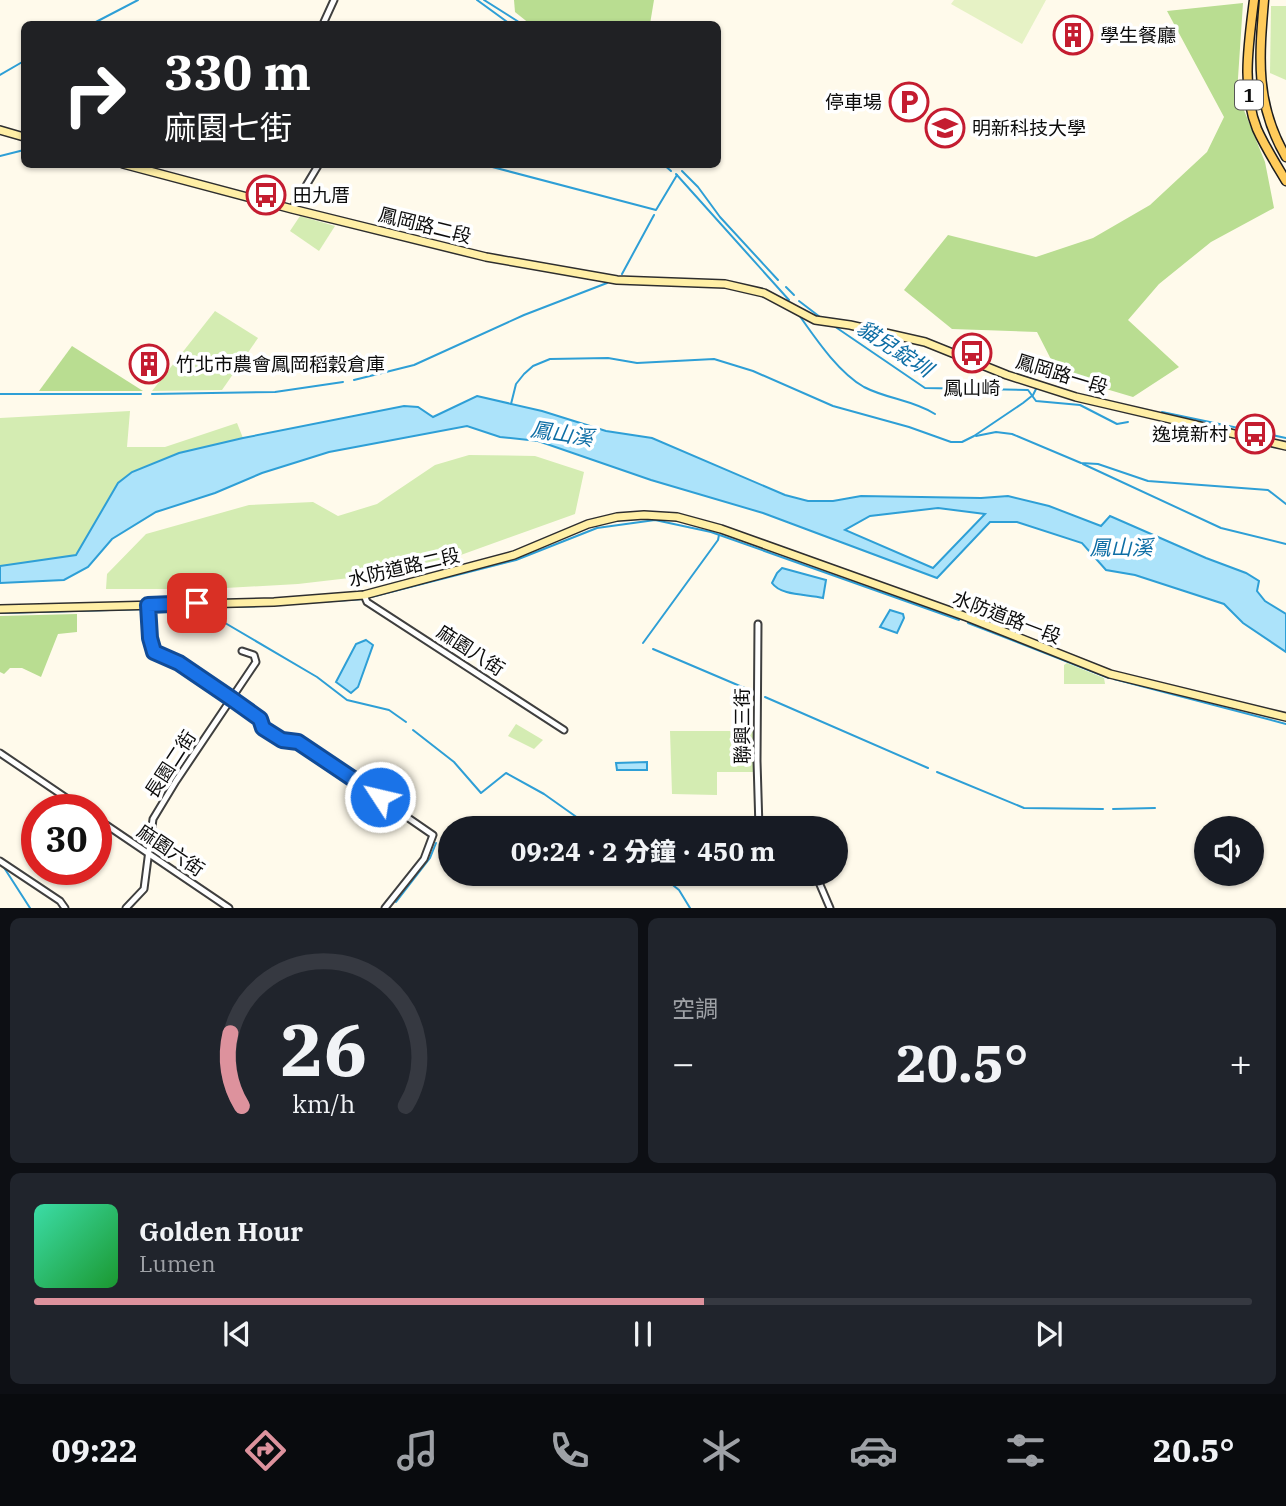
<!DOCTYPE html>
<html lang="zh-TW">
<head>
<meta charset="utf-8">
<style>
  body { margin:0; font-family:"IBM Plex Serif","Noto Sans TC",serif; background:#20242c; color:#f1f3f6; height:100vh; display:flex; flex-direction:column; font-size:26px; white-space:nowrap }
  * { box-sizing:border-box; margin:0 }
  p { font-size:23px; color:#9ea1a6 }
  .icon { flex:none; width:38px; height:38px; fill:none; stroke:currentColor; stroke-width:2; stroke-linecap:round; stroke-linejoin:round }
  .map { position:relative; height:908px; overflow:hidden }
  .details { display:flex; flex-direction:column; gap:10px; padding:10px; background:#0d0f14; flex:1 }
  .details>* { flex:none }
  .guide { position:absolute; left:21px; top:21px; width:700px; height:147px; border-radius:10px; box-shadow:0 2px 5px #0004; background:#202124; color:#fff; overflow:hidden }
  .controls { position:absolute; left:1194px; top:816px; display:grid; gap:14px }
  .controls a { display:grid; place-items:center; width:70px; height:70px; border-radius:50%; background:#171b24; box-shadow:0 2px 5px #0004; font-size:35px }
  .speed { position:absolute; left:21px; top:794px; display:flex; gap:14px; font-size:35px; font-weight:700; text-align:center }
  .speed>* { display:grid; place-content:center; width:91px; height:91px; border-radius:50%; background:#171b24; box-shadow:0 2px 5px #0004; line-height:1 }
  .speed .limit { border:10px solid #d22; background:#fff; color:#111 }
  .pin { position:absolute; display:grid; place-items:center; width:60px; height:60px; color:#fff; margin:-30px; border-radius:14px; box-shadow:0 4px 10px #0006 }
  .me { position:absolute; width:77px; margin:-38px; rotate:305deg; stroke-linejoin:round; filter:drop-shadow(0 0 5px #0008) }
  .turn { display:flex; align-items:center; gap:24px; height:147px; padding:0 28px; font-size:32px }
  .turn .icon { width:91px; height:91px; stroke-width:2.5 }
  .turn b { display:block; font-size:49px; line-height:60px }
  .big { font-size:52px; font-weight:800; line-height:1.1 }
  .details .card { flex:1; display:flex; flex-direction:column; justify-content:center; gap:10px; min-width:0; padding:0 24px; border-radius:10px; background:#20242c }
  .details .dial { align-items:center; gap:0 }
  .dial svg { height:182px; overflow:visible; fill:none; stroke:#363941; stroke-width:7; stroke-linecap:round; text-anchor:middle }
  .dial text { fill:#f1f3f6; stroke:none }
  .song { display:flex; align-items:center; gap:21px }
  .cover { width:84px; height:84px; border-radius:10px; background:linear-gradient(135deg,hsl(160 70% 55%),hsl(130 70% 35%)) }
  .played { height:7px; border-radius:4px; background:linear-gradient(90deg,#dd929d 55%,#363941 55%) }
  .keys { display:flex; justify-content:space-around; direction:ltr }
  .heat { display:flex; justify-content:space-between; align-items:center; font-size:38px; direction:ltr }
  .details .tiles { flex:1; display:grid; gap:10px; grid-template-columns:1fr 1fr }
  .card:last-child { grid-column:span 2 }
  .trip { position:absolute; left:438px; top:816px; width:410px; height:70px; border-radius:35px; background:#171b24; box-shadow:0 2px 5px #0004; font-weight:800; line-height:70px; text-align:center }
  .tab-bar { display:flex; height:112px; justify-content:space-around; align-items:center; background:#090b0e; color:#9ea1a6 }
  .tab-bar .icon { width:49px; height:49px }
  .tab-bar .on { color:#dd929d }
  .tab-bar b { font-size:32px; color:#f1f3f6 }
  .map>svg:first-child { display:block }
  .green { fill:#d4ecb2 }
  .forest { fill:#b9dd91 }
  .pitch { fill:#e6f2c5 }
  .water { fill:#ace3fa; stroke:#2e9fd6; stroke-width:2; fill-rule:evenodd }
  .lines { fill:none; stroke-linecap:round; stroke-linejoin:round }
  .stream { stroke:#2e9fd6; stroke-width:2 }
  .street-casing { stroke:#3f3f3f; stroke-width:9 }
  .secondary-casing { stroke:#2e2e2e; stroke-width:10 }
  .primary-casing { stroke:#1d1d1d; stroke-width:11 }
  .street { stroke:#fff; stroke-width:5 }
  .secondary { stroke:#ffefa6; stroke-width:7 }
  .primary { stroke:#ffcb5b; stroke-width:8 }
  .route-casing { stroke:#114b97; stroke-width:18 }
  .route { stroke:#1a73e8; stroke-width:12 }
  .labels { text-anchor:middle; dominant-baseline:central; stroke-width:7; stroke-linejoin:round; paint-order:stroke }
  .shield { fill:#fff; stroke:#555; stroke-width:2 }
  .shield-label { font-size:18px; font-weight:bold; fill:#0c0c0c }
  .poi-label { font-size:19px; fill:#0c0c0c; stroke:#fff; text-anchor:start }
  .street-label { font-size:19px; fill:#0c0c0c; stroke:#fff }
  .water-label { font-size:21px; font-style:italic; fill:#0e6ea5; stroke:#fff }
</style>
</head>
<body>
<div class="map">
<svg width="1286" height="908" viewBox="0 0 1286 908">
  <rect width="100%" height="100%" fill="#fffaeb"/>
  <g class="green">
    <path d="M1271 6H1286V80L1270 73Z"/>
    <path d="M300 216 335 226 319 251 290 231Z"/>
    <path d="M215 311 258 338 222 390 152 391Z"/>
    <path d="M130 411 127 447H165L237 423 243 438 179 453 99 515 76 555 0 566V418Z"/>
    <path d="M469 455 535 456 584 472 575 514 458 556 358 577 298 584 208 589H106L107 574 146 534 249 505 313 502 338 516 377 504 435 465Z"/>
    <path d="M1067 663 1104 678 1105 684H1064V665Z"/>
    <path d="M516 724 543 740 534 749 508 736Z"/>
    <path d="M670 731H753L754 772H717V795L672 794Z"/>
  </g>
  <g class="forest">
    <path d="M514 0H654L650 24H530L515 12Z"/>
    <path d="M1243 3 1237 93 1265 162 1274 208 1211 242 1159 284 1128 320 1179 367 1133 397 1059 375 1037 332 952 329 904 290 948 235 1036 257 1093 238 1150 205 1207 152 1224 117 1167 11Z"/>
    <path d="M72 346 143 391H39Z"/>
    <path d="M77 614V632L58 634 41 677 22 668H10L4 674 0 672V616Z"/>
  </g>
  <path class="pitch" d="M954 0H1046L1022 44 951 4Z"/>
  <g class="water">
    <path d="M477 396 542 411 606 431 652 438 785 495 808 501H833L861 496 981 498 1008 496 1049 506 1101 526 1110 516 1206 558 1246 573 1259 581 1257 591 1265 601 1286 614V652L1243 623 1224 604 1135 575 1106 570 1082 543 1017 522H990L937 578 763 513 651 480 538 441 500 437 467 426 329 452 262 473 215 493 156 512 112 539 88 567 64 580 0 583V566L76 555 118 483 132 472 179 453 243 438 404 406 418 407 433 417ZM938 508 985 514 933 568 845 530 870 516Z"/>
    <path d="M782 568 826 580 823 598C807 594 781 596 772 583L777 573Z"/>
    <path d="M890 610 903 614 904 618 897 633 880 627Z"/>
    <path d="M366 640 373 645 358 687 351 693 336 682 356 644Z"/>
    <path d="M647 762V770H617L616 763Z"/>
  </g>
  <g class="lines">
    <g class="stream">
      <path d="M477 0 510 24"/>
      <path d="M484 0 522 24"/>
      <path d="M92 24 138 0"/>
      <path d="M0 75 24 61"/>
      <path d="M0 156 24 150"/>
      <path d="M481 164 656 210 677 175"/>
      <path d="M663 164 671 171"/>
      <path d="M675 164V165"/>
      <path d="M682 171 698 187 720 217 778 280"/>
      <path d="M676 174 789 300"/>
      <path d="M622 274 654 215"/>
      <path d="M786 287 794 295"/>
      <path d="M799 301 820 317"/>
      <path d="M799 315C816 339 838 372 864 387 887 399 913 400 935 414"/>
      <path d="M834 326 925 388 1028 390 1036 401 1080 405 1117 424 1128 422"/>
      <path d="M354 380 414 365 524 315 607 283"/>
      <path d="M0 394H141"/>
      <path d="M152 394 275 392 343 382"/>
      <path d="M511 404 516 384 524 374 533 366 550 359 608 358 637 363 714 359 753 371 833 406 909 427 951 442H962L974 436 1023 403 1033 395 1036 389"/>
      <path d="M1162 412 1286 438"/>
      <path d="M976 436 996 432 1012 434 1081 463 1098 464 1148 481 1268 490 1286 504"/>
      <path d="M1083 464 1221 528 1286 544"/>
      <path d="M371 597 516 560 597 528 655 520 711 532 959 620"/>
      <path d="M288 604 363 599"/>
      <path d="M151 609 261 606"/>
      <path d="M214 610 220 620 317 677 347 700 389 710 406 722"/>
      <path d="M0 613 146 609"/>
      <path d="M968 623 1109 678"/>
      <path d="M643 643 718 540 719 535"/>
      <path d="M653 649 754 692"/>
      <path d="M1114 679 1286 724"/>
      <path d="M765 697 928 768"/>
      <path d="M413 730 454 762 481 793 506 773 544 794 592 828"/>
      <path d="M937 772 1024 808 1103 809"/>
      <path d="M1113 809 1155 808"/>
      <path d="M3 866 30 908"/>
      <path d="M658 873 679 890 690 908"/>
      <path d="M396 902 430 858 436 843"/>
    </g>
    <defs>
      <g id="street">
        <path d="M323 24 334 0"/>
        <path d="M292 209 319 164"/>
        <path d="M364 595 367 602 564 730"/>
        <path d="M148 605 150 637 154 652 179 663 259 719C266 735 282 740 298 742L433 835 424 859 385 908"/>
        <path d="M758 624 757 761 759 828"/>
        <path d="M0 753 84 810"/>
        <path d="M96 818 229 908"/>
        <path d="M0 861 60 901 65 908"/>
        <path d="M815 873 830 908"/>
        <path d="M126 908 144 889 153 819 176 781 256 662 254 655 242 651"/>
      </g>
      <g id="secondary">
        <path d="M0 130 24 137"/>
        <path d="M123 164 292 209 486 257 617 280 725 284 764 293 815 320 850 325 925 342 1007 375 1076 397 1286 446"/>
        <path d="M0 609 274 602 364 595 514 555 588 524 617 517 644 515 677 517 721 529 967 617 1110 674 1286 717"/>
      </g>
      <g id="primary">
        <path d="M1254 0C1249 41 1241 89 1257 129 1265 147 1276 164 1286 181"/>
        <path d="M1264 0C1259 58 1255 104 1286 157"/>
      </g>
    </defs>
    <use href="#street" class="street-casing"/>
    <use href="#secondary" class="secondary-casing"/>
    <use href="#primary" class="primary-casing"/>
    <use href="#street" class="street"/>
    <use href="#secondary" class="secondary"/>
    <use href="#primary" class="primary"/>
  </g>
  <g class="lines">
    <defs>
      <path id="route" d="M197 603 148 605 150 638 154 652 179 663 232 699 260 719 263 728 282 740 298 742 380 797"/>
    </defs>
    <use href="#route" class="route-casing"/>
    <use href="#route" class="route"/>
  </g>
  <defs>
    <symbol id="building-ring" viewBox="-11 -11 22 22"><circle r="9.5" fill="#fff" stroke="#c41c30" stroke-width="1.5"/><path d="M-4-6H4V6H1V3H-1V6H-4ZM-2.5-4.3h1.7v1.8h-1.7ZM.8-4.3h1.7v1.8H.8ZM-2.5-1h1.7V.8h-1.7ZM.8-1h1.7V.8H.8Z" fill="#c41c30"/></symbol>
    <symbol id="parking-ring" viewBox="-11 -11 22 22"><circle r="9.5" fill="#fff" stroke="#c41c30" stroke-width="1.5"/><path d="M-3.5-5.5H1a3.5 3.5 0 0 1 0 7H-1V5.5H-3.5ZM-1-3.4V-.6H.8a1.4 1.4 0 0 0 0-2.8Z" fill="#c41c30"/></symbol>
    <symbol id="university-ring" viewBox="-11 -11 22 22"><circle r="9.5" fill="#fff" stroke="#c41c30" stroke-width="1.5"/><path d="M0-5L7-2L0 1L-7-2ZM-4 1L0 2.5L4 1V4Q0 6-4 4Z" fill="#c41c30"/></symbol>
    <symbol id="bus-ring" viewBox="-11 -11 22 22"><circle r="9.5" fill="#fff" stroke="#c41c30" stroke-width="1.5"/><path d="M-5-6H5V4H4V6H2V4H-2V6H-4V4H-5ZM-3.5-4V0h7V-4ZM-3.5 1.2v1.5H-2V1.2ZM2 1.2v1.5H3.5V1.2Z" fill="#c41c30"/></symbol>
  </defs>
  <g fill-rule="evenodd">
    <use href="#building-ring" x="1051" y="13" width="44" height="44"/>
    <use href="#parking-ring" x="887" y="80" width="44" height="44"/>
    <use href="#university-ring" x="923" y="106" width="44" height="44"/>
    <use href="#bus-ring" x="244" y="173" width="44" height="44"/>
    <use href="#bus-ring" x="950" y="331" width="44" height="44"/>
    <use href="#building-ring" x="127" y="342" width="44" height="44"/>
    <use href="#bus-ring" x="1233" y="412" width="44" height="44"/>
  </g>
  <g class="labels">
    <rect class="shield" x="1235" y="80.5" width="28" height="29" rx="5"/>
    <g class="shield-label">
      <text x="1249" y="95">1</text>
    </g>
    <g class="poi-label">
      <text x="1100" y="35">學生餐廳</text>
      <text x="882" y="102" text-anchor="end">停車場</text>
      <text x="972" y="128">明新科技大學</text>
      <text x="293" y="195">田九厝</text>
      <text x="176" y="364">竹北市農會鳳岡稻穀倉庫</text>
      <text x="972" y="388" text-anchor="middle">鳳山崎</text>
      <text x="1228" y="434" text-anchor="end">逸境新村</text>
    </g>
    <g class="street-label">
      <text transform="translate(425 225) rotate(14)">鳳岡路二段</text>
      <text transform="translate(1062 374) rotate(17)">鳳岡路一段</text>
      <text transform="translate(404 567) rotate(-13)">水防道路二段</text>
      <text transform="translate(1007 617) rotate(21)">水防道路一段</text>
      <text transform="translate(471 650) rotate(33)">麻園八街</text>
      <text transform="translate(742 726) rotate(-90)">聯興三街</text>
      <text transform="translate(170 764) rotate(-57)">長園二街</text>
      <text transform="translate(171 850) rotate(34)">麻園六街</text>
    </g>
    <g class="water-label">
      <text transform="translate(895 348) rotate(33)">貓兒錠圳</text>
      <text transform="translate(562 433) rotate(9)">鳳山溪</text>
      <text x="1121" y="547">鳳山溪</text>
    </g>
  </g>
</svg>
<div class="controls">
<a><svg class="icon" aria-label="sound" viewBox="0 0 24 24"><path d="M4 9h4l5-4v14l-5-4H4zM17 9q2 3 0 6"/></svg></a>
</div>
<div class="speed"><div class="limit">30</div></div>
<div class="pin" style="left:197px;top:603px;background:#d93025"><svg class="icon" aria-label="arrive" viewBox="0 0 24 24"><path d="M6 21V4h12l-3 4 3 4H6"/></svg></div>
<svg class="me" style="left:380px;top:797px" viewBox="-20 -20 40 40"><circle r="17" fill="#1a73e8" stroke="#fff" stroke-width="3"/><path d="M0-11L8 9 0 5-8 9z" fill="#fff"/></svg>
<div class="trip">09:24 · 2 分鐘 · 450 m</div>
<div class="guide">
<div class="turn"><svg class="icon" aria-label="right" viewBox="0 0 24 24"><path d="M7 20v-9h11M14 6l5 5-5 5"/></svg><div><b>330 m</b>麻園七街</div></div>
</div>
</div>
<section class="details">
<div class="tiles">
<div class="card dial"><svg viewBox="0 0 100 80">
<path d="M14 69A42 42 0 1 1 86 69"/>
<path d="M14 69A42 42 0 0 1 9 37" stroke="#dd929d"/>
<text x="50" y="56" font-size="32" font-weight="700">26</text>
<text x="50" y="72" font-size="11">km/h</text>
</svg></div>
<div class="card"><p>空調</p>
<div class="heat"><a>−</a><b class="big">20.5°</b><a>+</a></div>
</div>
<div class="card">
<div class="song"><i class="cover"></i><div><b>Golden Hour</b><p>Lumen</p></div></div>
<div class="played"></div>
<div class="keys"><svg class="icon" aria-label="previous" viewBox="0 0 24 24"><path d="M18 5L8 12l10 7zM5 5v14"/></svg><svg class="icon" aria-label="pause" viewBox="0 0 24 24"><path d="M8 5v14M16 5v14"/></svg><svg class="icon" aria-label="next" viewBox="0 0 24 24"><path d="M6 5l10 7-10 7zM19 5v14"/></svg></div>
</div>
</div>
</section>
<nav class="tab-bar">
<b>09:22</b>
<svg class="icon on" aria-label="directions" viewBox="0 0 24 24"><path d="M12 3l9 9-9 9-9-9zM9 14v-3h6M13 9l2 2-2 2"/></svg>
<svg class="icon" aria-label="music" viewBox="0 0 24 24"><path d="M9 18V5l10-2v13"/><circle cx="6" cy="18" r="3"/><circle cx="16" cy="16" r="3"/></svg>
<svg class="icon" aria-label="phone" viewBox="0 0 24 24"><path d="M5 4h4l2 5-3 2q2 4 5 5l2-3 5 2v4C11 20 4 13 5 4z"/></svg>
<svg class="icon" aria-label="climate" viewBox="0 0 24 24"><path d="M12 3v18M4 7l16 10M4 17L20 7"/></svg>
<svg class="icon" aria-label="car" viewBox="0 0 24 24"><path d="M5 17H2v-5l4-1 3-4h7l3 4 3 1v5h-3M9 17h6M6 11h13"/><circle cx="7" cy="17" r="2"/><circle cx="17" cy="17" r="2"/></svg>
<svg class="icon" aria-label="filters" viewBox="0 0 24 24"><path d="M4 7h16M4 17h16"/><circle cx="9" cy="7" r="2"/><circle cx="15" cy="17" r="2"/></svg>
<b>20.5°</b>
</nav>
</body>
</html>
